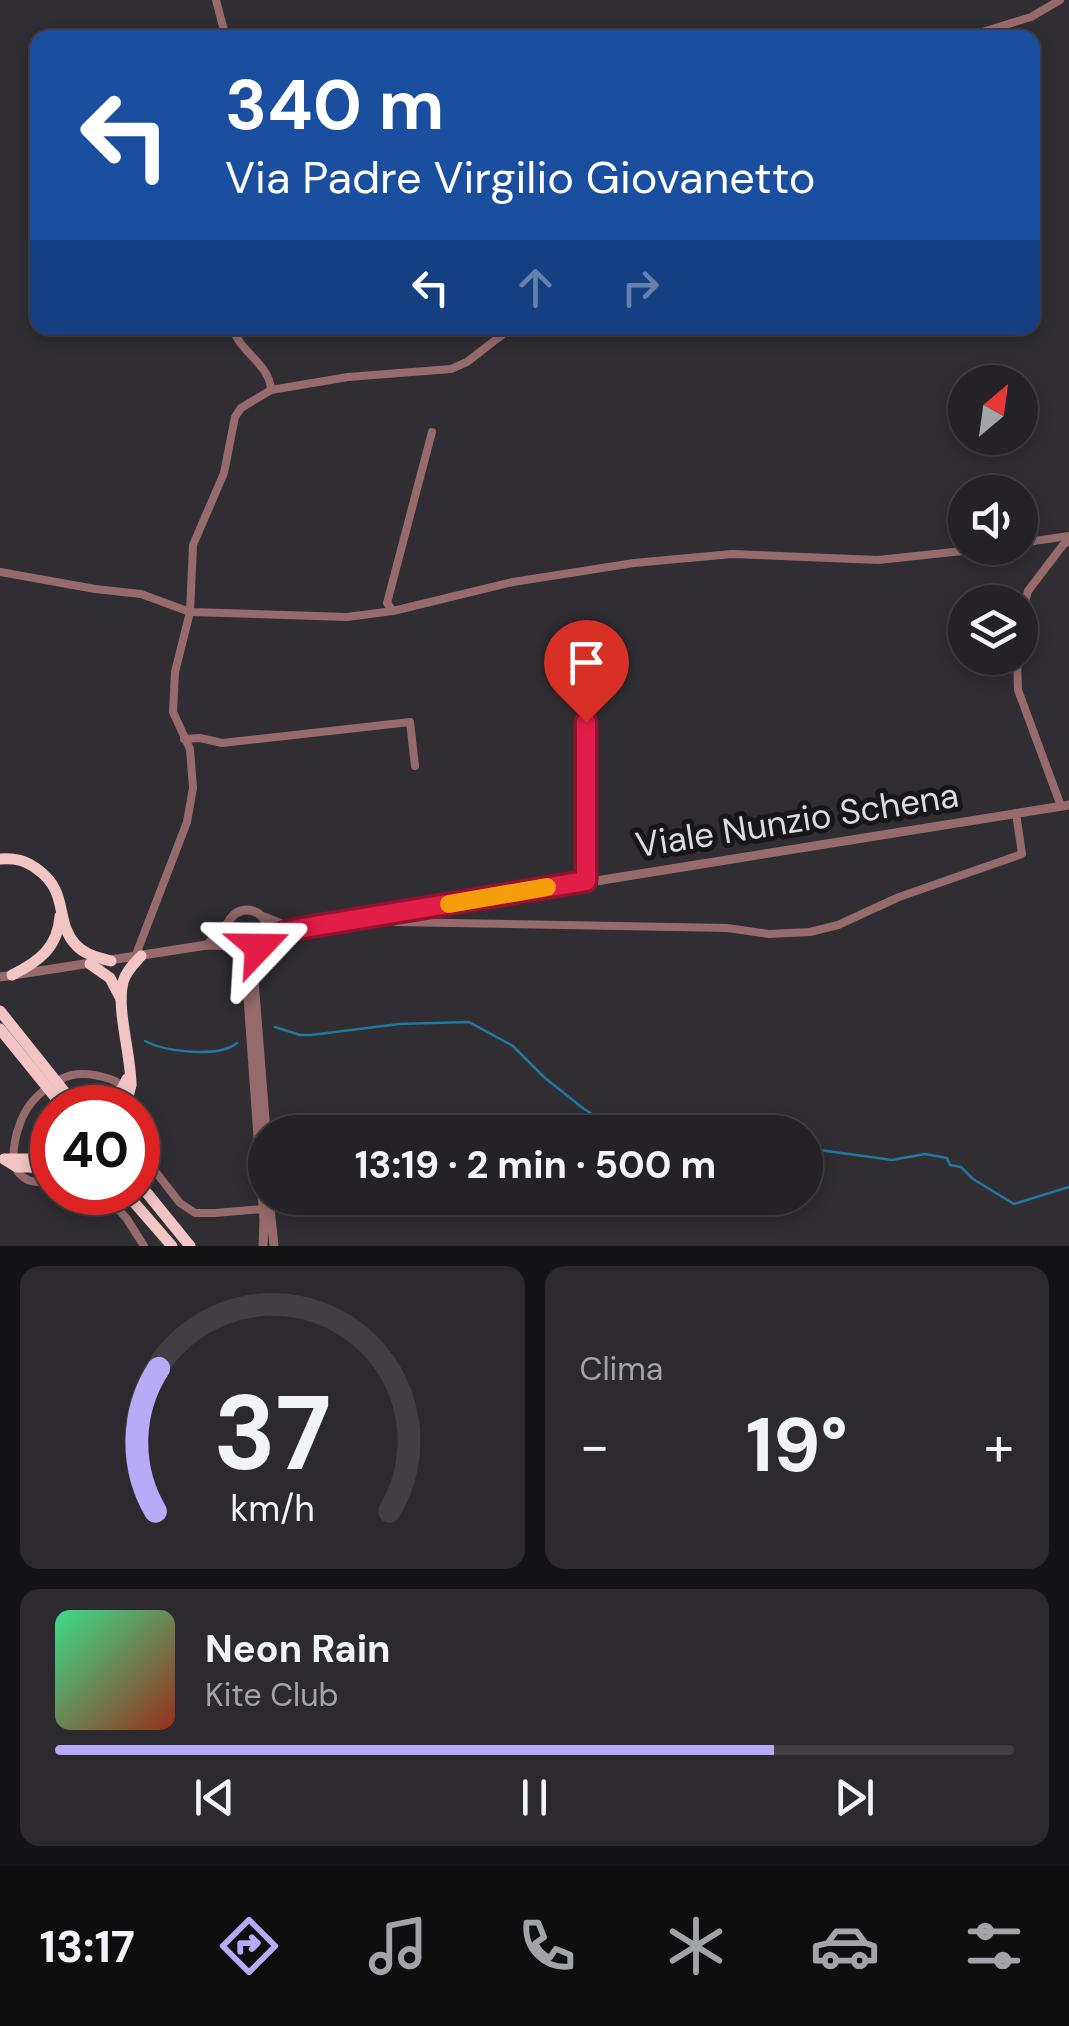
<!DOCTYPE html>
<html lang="it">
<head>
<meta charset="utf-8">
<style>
  body { margin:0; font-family:"DM Sans",sans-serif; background:#2c2a2e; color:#f1f3f6; height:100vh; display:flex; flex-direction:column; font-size:38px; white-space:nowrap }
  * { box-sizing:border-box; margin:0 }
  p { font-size:32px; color:#a3a4a7 }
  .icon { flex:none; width:55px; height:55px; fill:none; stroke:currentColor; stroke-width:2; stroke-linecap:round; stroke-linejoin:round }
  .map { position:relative; height:1246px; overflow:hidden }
  .sheet { display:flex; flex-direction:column; gap:20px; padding:20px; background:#141315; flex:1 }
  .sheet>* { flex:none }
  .banner { position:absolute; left:30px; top:30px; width:1010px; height:305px; border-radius:20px; box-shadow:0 5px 15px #0003,0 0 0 2px #413f43; background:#1a4fa0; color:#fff; overflow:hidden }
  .needle { width:65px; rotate:29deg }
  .buttons { position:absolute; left:948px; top:365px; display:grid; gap:20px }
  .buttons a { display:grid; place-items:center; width:90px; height:90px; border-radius:50%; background:#242226; box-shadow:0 5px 15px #0003,0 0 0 2px #413f43; font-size:50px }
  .speed { position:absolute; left:30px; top:1085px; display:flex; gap:20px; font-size:50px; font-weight:700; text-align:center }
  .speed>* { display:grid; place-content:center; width:130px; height:130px; border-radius:50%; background:#242226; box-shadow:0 5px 15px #0003,0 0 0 2px #413f43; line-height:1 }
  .speed .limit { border:15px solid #d22; background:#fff; color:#111 }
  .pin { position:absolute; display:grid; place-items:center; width:85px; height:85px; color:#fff; margin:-102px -42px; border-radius:50% 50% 50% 0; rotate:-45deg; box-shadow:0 0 10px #0007 }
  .pin .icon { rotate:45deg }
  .me { position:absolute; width:110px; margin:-55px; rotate:67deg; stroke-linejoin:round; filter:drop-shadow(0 0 8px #0008) }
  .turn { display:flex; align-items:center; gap:35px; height:210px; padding:0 30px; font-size:45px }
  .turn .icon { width:130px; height:130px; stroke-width:2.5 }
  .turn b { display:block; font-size:70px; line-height:85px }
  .lanes { display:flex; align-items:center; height:95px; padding:0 30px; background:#0003; justify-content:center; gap:50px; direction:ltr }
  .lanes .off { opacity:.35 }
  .big { font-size:75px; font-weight:700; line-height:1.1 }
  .sheet .card { flex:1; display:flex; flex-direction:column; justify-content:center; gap:15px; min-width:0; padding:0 35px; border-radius:20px; background:#2c2a2e }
  .sheet .dial { align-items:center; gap:0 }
  .dial svg { height:260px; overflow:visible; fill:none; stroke:#413f43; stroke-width:7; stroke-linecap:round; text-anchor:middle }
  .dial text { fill:#f1f3f6; stroke:none }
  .song { display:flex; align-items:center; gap:30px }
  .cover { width:120px; height:120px; border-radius:15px; background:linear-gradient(135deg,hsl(150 70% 55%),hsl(10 70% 35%)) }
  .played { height:10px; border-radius:5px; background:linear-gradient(90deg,#b7abf8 75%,#413f43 75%) }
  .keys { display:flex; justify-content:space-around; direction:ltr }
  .heat { display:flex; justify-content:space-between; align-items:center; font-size:55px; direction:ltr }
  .sheet .tiles { flex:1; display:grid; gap:20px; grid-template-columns:1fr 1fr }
  .card:last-child { grid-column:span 2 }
  .trip { position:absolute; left:248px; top:1115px; width:575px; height:100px; border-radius:50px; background:#242226; box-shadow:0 5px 15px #0003,0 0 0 2px #413f43; font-weight:700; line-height:100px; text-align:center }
  .tab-bar { display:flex; height:160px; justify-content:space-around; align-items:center; background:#0e0e0f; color:#a3a4a7 }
  .tab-bar .icon { width:70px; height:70px }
  .tab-bar .on { color:#b7abf8 }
  .tab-bar b { font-size:45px; color:#f1f3f6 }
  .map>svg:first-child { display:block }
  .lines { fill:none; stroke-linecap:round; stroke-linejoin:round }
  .stream { stroke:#2179a0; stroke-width:2.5 }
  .minor { stroke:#976b6c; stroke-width:8 }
  .tertiary { stroke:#976b6c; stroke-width:9 }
  .trunk { stroke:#f2c4c4; stroke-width:11 }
  .trunk-bridge { stroke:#f2c4c4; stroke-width:11 }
  .route-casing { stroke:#92132f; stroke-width:25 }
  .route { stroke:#e11d48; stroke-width:18 }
  .slow { stroke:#f59e0b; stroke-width:18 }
  .labels { text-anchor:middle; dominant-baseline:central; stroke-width:10; stroke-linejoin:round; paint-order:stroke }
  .street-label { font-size:35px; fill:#dddce0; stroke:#171619 }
</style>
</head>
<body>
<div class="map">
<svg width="1069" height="1246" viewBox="0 0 1069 1246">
  <rect width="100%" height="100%" fill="#302d33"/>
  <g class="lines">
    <g class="stream">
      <path d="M275 1027 300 1035H311L399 1024 469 1022 513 1046 545 1078 584 1109 605 1122 630 1132"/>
      <path d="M145 1041C166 1052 219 1058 237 1043"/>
      <path d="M805 1148 892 1160 925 1154 947 1158 950 1165 961 1167 973 1179 1014 1204 1069 1187"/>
    </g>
    <g class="minor">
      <path d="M216 0 226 38"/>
      <path d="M963 38 1031 17 1060 0"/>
      <path d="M233 328C239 352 270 364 271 390"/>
      <path d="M1020 543 1069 536"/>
      <path d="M0 572 95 589 141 594 190 612 347 617 393 611 513 582 634 563 732 554 878 560 991 548"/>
      <path d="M393 611 387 603 432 432"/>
      <path d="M1020 620 1028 591 1063 545 1069 541"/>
      <path d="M1017 658 1018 690 1061 806"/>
      <path d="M184 739 200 738 222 743 410 722 415 766"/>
      <path d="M586 881V722"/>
      <path d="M382 915 395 922 727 928 769 934 810 932 838 925 899 897 1022 854 1016 813"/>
      <path d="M135 957 187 822 193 788 190 749 173 712 175 672 190 612 193 545 224 473 235 417 241 408 271 390 348 377 451 369 467 362 511 328"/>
      <path d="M138 1142 144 1157 180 1203 195 1213H215L263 1209 270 1206 344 1207 482 1202 548 1198"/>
      <path d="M52 1181C42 1182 32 1184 23 1177 4 1164 18 1121 29 1106 37 1094 58 1078 72 1075 86 1072 98 1075 110 1079 124 1084 131 1094 132 1108"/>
      <path d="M103 1192 127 1219 144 1246"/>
    </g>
    <g class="tertiary">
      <circle cx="247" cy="930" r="20"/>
      <path d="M264 917 294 929"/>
      <path d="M265 940 277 934 297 929 1069 805"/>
      <path d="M207 945 227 924"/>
      <path d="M259 947 254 980 266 1132"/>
      <path d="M239 948 246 970 264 1220 263 1246"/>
      <path d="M0 977 207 945 235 946"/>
      <path d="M269 1198 274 1246"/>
    </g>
    <g class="trunk">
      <path d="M0 859C15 858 25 860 37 869 70 892 54 922 76 945 85 955 98 957 111 961"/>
      <path d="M90 964 110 978 121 999"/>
      <path d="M12 975C38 962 58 948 60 916"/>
      <path d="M131 1085C131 1054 116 1009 123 982 126 971 134 964 141 956"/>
      <path d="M78 1098 94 1103 109 1100"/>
      <path d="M54 1106V1108"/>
      <path d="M30 1159 51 1145 52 1139"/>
      <path d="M31 1167 52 1165"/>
      <path d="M138 1182 190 1246"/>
      <path d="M125 1192 172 1246"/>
    </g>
    <g class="trunk-bridge">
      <path d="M0 1011 75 1105"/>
      <path d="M0 1029 64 1108"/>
      <path d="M109 1100 122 1089 127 1079"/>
      <path d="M126 1105 131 1085"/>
      <path d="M4 1159 17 1167H31"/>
      <path d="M5 1159H30"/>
    </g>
  </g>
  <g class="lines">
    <defs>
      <path id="route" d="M259 947C269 936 282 933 297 929L586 881V722"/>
    </defs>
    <use href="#route" class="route-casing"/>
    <use href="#route" class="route"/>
    <path class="slow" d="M449 904 547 887"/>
  </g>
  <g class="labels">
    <g class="street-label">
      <text transform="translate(797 820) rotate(-9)">Viale Nunzio Schena</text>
    </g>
  </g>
</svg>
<div class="buttons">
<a><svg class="needle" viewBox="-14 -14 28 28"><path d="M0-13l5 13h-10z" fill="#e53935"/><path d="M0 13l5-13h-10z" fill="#a3a4a7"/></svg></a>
<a><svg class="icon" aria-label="sound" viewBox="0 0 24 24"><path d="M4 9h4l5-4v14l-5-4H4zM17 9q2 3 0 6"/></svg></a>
<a><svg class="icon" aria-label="layers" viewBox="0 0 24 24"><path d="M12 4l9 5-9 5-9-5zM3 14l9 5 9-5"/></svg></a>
</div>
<div class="speed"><div class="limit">40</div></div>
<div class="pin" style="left:586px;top:722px;background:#d93025"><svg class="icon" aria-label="arrive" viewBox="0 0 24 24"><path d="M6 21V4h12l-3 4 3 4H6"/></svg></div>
<svg class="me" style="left:259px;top:947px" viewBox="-20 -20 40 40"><path d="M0-17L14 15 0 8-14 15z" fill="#e11d48" stroke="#fff" stroke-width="4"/></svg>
<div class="trip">13:19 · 2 min · 500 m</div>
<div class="banner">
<div class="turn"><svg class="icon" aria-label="left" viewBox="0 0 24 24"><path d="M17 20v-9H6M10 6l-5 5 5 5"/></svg><div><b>340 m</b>Via Padre Virgilio Giovanetto</div></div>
<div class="lanes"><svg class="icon" aria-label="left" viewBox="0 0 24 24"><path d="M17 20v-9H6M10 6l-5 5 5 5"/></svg><svg class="icon off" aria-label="ahead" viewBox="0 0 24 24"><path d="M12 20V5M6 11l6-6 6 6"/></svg><svg class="icon off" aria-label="right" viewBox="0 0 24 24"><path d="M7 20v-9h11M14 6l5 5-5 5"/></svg></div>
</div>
</div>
<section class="sheet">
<div class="tiles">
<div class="card dial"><svg viewBox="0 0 100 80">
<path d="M14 69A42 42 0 1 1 86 69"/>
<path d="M14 69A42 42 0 0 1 15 25" stroke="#b7abf8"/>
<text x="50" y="56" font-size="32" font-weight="700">37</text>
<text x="50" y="72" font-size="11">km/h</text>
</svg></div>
<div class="card"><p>Clima</p>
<div class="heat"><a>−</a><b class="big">19°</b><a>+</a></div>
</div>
<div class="card">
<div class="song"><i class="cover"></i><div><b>Neon Rain</b><p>Kite Club</p></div></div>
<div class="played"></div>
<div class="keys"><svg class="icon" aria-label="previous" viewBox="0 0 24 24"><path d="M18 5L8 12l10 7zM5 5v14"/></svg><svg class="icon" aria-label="pause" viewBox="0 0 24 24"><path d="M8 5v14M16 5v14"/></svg><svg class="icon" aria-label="next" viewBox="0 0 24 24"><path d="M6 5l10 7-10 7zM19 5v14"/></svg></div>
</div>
</div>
</section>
<nav class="tab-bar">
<b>13:17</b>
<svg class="icon on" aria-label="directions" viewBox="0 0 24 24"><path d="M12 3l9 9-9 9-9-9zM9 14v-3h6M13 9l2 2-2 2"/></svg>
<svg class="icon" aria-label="music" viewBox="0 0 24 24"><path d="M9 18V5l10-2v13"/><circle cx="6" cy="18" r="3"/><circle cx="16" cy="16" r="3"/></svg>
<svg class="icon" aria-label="phone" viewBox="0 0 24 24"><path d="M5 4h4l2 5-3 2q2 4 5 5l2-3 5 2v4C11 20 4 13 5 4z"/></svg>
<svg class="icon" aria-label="climate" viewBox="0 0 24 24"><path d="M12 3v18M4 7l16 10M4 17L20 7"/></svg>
<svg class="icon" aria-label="car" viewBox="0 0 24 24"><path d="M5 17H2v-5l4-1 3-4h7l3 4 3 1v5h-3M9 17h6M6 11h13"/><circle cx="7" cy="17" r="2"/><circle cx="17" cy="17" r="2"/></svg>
<svg class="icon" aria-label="filters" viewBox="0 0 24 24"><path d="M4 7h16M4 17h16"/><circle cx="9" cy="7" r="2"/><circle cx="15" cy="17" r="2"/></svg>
</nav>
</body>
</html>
